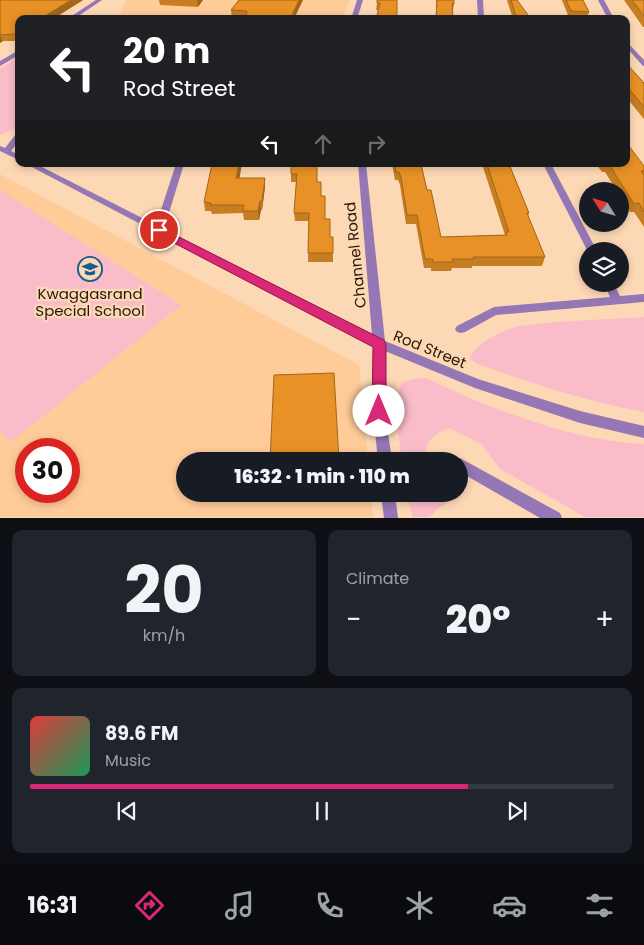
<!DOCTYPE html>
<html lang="en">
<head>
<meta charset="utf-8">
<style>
  body { margin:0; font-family:Poppins,sans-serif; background:#20242c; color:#f1f3f6; height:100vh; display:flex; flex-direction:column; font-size:19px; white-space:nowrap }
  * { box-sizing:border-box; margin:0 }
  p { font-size:16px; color:#9ea1a6 }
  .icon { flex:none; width:28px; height:28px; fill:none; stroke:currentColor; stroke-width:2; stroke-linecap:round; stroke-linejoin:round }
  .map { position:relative; height:518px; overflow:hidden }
  .drawer { display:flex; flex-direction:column; gap:12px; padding:12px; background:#0d0f14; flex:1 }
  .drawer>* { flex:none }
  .hud { position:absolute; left:15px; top:15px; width:615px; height:152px; border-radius:10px; box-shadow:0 2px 8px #0003; background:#202124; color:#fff; overflow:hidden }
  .needle { width:32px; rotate:307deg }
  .fabs { position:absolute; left:579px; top:182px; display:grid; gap:10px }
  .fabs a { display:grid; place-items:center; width:50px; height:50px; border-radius:50%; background:#171b24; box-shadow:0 2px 8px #0003; font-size:25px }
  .speed { position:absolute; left:15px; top:438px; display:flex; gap:10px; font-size:25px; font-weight:700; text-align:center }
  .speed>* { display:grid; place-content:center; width:65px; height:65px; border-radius:50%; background:#171b24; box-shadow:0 2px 8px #0003; line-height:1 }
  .speed .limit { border:8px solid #d22; background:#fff; color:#111 }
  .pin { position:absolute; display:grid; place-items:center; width:42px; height:42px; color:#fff; margin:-21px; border:2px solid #fff; border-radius:50%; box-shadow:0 1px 5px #0007 }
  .me { position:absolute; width:55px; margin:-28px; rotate:0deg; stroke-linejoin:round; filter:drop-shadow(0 0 4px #0008) }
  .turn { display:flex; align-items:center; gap:18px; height:105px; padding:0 25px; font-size:22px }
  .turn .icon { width:65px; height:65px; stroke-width:2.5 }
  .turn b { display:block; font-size:35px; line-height:42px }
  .lanes { display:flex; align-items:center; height:48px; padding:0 25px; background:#0003; justify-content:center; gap:25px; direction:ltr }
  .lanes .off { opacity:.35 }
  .big { font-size:38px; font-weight:800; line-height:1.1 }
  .drawer .card { flex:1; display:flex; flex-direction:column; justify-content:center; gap:8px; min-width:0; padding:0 18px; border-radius:10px; background:#20242c }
  .drawer .dial { align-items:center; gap:0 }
  .dial b { font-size:65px; line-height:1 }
  .song { display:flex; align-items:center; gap:15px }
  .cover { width:60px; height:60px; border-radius:8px; background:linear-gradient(135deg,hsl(0 70% 55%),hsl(150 70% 35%)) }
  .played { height:5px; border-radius:2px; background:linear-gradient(90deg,#db2777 75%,#363941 75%) }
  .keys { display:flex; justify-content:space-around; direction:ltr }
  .heat { display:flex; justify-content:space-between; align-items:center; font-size:28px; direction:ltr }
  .drawer .tiles { flex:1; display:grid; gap:12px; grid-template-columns:1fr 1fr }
  .card:last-child { grid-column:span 2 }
  .trip { position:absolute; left:176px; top:452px; width:292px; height:50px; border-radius:25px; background:#171b24; box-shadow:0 2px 8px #0003; font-weight:800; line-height:50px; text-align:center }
  .tab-bar { display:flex; height:80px; justify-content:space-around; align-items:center; background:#090b0e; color:#9ea1a6 }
  .tab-bar .icon { width:35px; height:35px }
  .tab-bar .on { color:#db2777 }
  .tab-bar b { font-size:22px; color:#f1f3f6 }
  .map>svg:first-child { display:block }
  .built { fill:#ffcb99; fill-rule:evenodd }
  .green { fill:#fbbcc9 }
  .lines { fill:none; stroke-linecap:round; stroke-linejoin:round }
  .street { fill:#9477b4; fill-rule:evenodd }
  .wall { fill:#c77d21 }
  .shaded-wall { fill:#a2661b }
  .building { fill:#e79126; stroke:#a2661b }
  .route { fill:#db2777; stroke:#8e194d }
  .labels { text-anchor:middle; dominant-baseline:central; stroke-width:4.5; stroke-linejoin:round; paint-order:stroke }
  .street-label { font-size:15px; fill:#281807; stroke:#fdd8b5 }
  .poi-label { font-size:15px; fill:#281807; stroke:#fdd8b5 }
</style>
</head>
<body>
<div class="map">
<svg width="644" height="518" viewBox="0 0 644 518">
  <rect width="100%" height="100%" fill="#fdd8b5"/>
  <g class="built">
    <path d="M127 0H349L343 19H116Z"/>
    <path d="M0 174 359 365 368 461H185V494H371L373 517H0ZM26 449H69V491H26Z"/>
  </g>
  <g class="green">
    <path d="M19 56V127L0 135V69Z"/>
    <path d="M0 190 181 305 11 442 0 431Z"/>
    <path d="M644 317V412C586 401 530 383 475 363L470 358C475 343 504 329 520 326 559 320 605 320 644 317Z"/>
    <path d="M426 378C440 384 453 391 467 397 523 420 583 441 644 444V517H585L500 469 481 444 449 428C433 435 423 442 427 461H402C399 435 393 408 401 383L413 379Z"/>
    <path d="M460 489 463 492 436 510 430 517H413L406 494H460Z"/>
  </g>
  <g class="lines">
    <g class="street">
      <path d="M96 0H102L74 19H67Z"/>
      <path d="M357 0H363L357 19H351Z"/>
      <path d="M477 0H483L484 19H478Z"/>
      <path d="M598 0H604L614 19H608Z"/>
      <path d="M626 41 644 60V66L642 65 626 47Z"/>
      <path d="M19 50V55L0 66V61Z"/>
      <path d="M16 134H19V141L11 151 19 155V160L0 151V146L5 148Z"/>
      <path d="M26 164H36L156 225 176 164H184L164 229 372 335 358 164H366L385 341 478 379 580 411 644 426V438L580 423 475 388 385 351V411L392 461H378L373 411V346Z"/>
      <path d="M543 164H551L597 251 588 252Z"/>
      <path d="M604 284H614L620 296 644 294V302L496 315 465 332 461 333 457 332 455 329 457 326 494 307 610 297Z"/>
      <path d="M460 458 560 513 562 518H540L460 472V461H455Z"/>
      <path d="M381 494H395L398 518H384Z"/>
    </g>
  </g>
  <g class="wall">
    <path d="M0 0H83L53 19H19L18 41H3L0 43Z"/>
    <path d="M159 0H203L198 7 160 5Z"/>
    <path d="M239 0 294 19H232L231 10Z"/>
    <path d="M397 0 378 10H376L377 3Z"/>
    <path d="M436 0H454V4L453 10H452L453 19H436Z"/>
    <path d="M507 0H517L531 19H513Z"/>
    <path d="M562 0H583L589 12 587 18H569Z"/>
    <path d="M624 0H644V27H643Z"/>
    <path d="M626 63 644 83V119L626 97Z"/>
    <path d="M291 164 318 182 325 219 330 237H333V262H308L309 221H295L294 213 296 182H291Z"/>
    <path d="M392 164H421L427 190 441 237 505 235 482 164H509L529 213 528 216 545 257 542 266H472V268H452L451 271H431V268H424L416 224H406L400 185 398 180H395Z"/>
    <path d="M596 164H626L644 166V227L634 212H630L620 196V191H617L605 172H602Z"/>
    <path d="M239 178H265V187L262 210H261L259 220H244L243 213 212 214 211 211H205L204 202Z"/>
  </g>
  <g class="shaded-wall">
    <path d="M71 0H83L53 19H40Z"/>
    <path d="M197 0H203L198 7Z"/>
    <path d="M299 0H303L294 19H290Z"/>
    <path d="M19 32V40L18 41 15 34Z"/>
    <path d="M0 35 3 41 0 43Z"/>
    <path d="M239 164H242L238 187 236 178Z"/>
    <path d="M265 178V187L262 210V201Z"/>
    <path d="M260 201 261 210 259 220 258 211Z"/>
  </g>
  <g class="building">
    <path d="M0 0H71L40 19H19V32L15 34 0 35Z"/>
    <path d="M239 0H299L290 19H246L247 11 231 10Z"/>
    <path d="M377 0H397V19H376L380 3H377Z"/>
    <path d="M437 0H454V4L452 3 453 19H436Z"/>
    <path d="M511 0H517L531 19H517Z"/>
    <path d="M566 0H583L589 12 571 11Z"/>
    <path d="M632 0H644V16Z"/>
    <path d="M626 63 644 83V107L626 85Z"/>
    <path d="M626 142 644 166V171H641L644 175V212L639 203 634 204 609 164H605H626Z"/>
    <path d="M212 164H239L236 178H265L262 201H260L258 211H243L244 205H210L211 203 204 202Z"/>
    <path d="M291 164H317V182H321V196H325V219H330V237H333V253H308L309 213H294L297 174H291Z"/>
    <path d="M394 164H421L427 190H431L441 237 507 235 506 232H509L487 164H509L529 213H527L545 257H473L474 259H452L453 262H433V259H425L417 215H407L401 177 399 172H396Z"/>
    <path d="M334 373 339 461H270L274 375Z"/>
  </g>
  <path class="route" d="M159 227 384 340 386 344V411L384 415 379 417 374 415 372 411 373 347 155 233 153 230Z"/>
  <defs>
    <symbol id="school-ring" viewBox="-11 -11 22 22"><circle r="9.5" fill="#fdd8b5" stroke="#145d91" stroke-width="1.5"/><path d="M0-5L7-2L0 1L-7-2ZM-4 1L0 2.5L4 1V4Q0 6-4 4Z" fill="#145d91"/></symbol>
  </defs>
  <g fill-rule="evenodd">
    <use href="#school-ring" x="76" y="255" width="28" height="28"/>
  </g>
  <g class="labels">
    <g class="street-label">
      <text transform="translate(355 255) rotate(-96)">Channel Road</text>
      <text transform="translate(430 349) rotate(22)">Rod Street</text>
    </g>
    <g class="poi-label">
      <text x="90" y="293">Kwaggasrand<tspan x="90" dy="17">Special School</tspan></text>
    </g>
  </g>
</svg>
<div class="fabs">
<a><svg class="needle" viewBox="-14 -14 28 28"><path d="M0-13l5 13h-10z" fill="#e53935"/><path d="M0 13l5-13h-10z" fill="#9ea1a6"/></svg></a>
<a><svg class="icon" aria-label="layers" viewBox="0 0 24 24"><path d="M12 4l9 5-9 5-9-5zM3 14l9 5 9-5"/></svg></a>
</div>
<div class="speed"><div class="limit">30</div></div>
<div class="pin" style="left:159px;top:230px;background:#d93025"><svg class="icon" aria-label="arrive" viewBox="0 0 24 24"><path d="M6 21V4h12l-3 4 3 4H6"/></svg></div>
<svg class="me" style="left:379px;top:411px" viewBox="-20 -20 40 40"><circle r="19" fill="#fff"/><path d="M0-13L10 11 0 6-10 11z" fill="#db2777"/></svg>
<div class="trip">16:32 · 1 min · 110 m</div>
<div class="hud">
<div class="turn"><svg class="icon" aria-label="left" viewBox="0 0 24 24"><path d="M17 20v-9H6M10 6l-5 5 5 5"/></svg><div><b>20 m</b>Rod Street</div></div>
<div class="lanes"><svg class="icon" aria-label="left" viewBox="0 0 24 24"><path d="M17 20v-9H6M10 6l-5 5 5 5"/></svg><svg class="icon off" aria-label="ahead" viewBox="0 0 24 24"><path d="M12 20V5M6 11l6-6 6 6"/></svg><svg class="icon off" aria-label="right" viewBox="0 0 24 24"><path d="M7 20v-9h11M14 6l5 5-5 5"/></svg></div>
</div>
</div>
<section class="drawer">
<div class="tiles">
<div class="card dial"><b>20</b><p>km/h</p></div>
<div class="card"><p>Climate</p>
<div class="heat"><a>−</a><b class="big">20°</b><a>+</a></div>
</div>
<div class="card">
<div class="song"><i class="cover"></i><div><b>89.6 FM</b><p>Music</p></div></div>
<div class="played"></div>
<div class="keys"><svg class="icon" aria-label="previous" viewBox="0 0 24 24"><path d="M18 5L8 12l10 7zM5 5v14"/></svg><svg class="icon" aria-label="pause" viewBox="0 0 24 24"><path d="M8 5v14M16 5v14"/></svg><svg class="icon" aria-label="next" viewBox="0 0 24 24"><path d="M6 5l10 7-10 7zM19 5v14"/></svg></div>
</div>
</div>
</section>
<nav class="tab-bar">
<b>16:31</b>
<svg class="icon on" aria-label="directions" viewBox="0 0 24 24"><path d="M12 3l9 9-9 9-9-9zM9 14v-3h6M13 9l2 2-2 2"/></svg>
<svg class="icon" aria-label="music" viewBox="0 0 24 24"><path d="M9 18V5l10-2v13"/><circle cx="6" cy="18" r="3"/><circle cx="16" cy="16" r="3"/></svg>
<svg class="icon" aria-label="phone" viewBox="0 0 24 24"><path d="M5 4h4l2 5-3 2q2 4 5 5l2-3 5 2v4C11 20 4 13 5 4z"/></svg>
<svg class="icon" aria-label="climate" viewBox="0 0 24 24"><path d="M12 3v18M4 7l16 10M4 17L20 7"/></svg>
<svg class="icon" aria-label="car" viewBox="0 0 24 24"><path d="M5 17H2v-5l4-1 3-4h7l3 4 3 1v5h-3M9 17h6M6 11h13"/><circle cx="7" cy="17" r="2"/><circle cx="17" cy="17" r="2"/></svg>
<svg class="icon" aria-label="filters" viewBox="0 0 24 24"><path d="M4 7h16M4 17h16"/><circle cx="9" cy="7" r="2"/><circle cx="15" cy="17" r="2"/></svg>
</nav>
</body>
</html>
